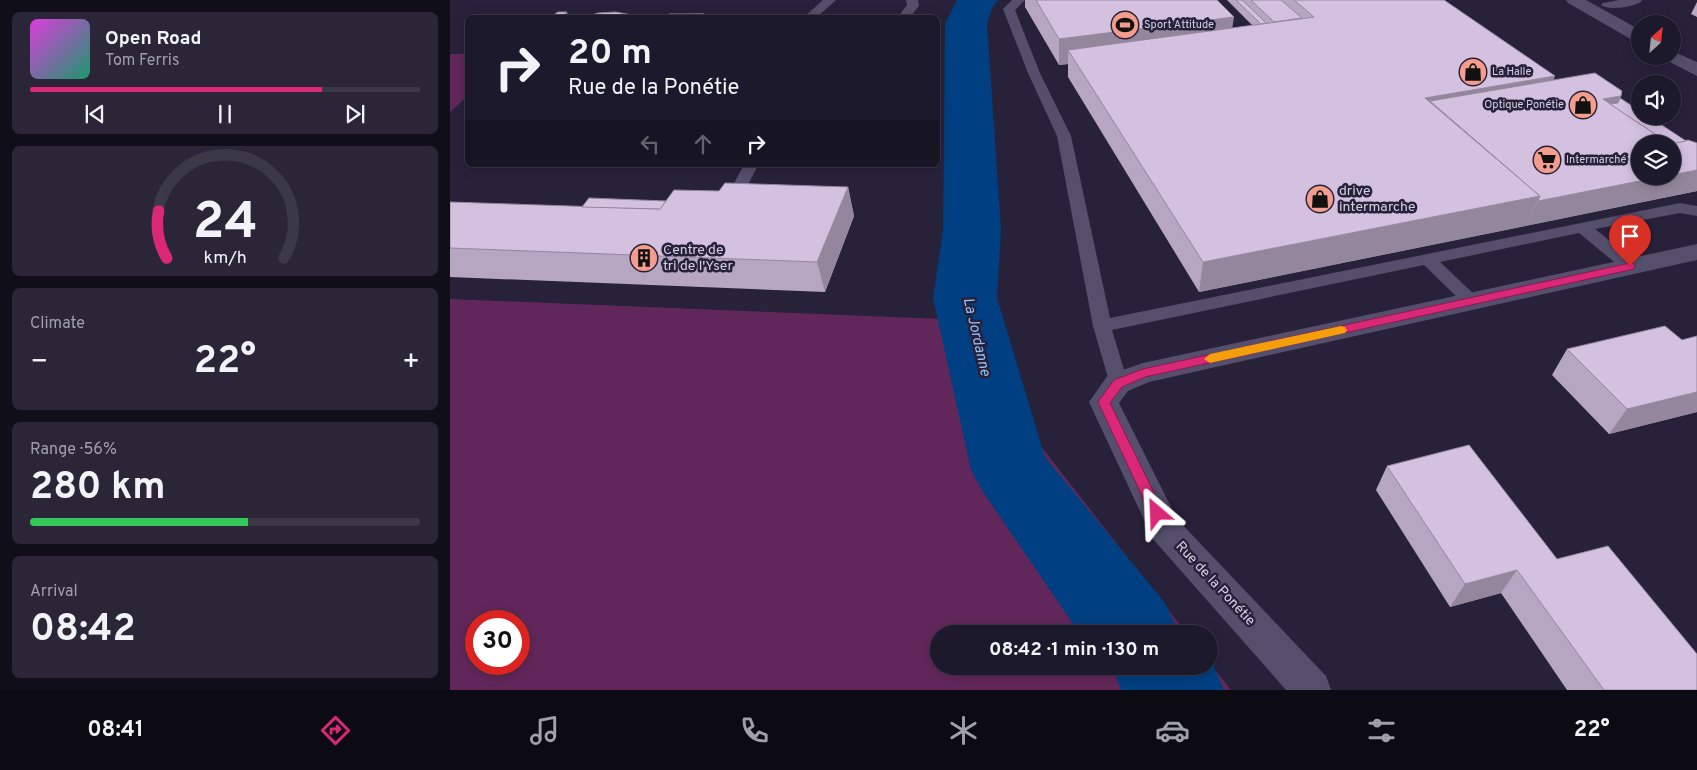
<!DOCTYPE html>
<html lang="en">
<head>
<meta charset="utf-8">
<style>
  body { margin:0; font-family:Overpass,sans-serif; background:#2a2638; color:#f1f3f6; height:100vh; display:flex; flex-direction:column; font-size:19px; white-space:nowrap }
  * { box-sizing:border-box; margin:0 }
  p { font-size:16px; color:#a0a0a9 }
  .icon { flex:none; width:28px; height:28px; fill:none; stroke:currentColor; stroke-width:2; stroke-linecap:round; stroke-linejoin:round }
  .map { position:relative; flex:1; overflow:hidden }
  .details { display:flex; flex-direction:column; gap:12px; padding:12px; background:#100e18; width:450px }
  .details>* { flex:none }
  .top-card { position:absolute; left:15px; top:15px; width:475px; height:152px; border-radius:8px; box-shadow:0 2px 12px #0003,0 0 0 1px #3b3848; background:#1d192c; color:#f1f3f6; overflow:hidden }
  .needle { width:32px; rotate:27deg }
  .tools { position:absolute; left:1181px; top:15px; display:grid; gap:10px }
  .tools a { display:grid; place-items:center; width:50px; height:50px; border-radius:50%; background:#1d192c; box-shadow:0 2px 12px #0003,0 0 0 1px #3b3848; font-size:25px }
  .speed { position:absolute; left:15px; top:610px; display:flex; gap:10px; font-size:25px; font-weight:700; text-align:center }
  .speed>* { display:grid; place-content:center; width:65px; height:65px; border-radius:50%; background:#1d192c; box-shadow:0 2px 12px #0003,0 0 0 1px #3b3848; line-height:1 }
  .speed .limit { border:8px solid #d22; background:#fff; color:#111 }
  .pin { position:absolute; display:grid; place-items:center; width:42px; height:42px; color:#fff; margin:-51px -21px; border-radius:50% 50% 50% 0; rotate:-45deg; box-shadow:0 0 5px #0007 }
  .pin .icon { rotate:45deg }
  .me { position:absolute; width:55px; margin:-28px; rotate:334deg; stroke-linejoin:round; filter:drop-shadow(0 0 4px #0008) }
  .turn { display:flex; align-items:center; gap:18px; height:105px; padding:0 20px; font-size:22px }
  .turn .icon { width:65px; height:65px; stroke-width:2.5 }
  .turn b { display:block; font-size:35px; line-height:42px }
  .lanes { display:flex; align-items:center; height:48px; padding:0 20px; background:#0003; justify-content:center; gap:25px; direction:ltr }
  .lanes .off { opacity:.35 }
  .big { font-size:38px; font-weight:700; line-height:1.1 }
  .details .widget { flex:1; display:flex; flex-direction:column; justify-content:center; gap:8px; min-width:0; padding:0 18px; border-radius:8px; background:#2a2638 }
  .details .dial { align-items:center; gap:0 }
  .dial svg { height:130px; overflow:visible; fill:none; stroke:#3b3848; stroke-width:7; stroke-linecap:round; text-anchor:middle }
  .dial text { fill:#f1f3f6; stroke:none }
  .song { display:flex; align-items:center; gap:15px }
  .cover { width:60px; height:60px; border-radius:8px; background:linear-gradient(135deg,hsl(300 70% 55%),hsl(160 70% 35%)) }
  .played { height:5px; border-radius:2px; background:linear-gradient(90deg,#db2777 75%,#3b3848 75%) }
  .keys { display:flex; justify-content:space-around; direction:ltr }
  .heat { display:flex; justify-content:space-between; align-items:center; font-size:28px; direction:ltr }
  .charge { height:8px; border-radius:4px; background:linear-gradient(90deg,#34c759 56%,#3b3848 0) }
  .trip { position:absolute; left:480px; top:625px; width:288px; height:50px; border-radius:25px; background:#1d192c; box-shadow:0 2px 12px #0003,0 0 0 1px #3b3848; font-weight:700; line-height:50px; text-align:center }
  .tab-bar { display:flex; height:80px; justify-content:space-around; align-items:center; background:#0c0a12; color:#a0a0a9 }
  .tab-bar .icon { width:35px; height:35px }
  .tab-bar .on { color:#db2777 }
  .tab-bar b { font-size:22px; color:#f1f3f6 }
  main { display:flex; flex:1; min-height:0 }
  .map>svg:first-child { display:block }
  .green { fill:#62275a; fill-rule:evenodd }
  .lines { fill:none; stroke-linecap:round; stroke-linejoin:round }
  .river { fill:#003f81; fill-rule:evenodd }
  .service { fill:#554f6c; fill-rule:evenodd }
  .minor { fill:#554f6c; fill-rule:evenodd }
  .tertiary { fill:#554f6c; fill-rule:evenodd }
  .wall { fill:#b6a6c1 }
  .shaded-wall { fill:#94879d }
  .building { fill:#d4c1e0; stroke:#94879d }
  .route { fill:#db2777; stroke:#8e194d }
  .slow { fill:#f59e0b }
  .labels { text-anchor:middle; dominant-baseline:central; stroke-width:5; stroke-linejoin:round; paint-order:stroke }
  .far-poi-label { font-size:11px; fill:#d4d1e3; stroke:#27213a; text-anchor:start }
  .poi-label { font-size:14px; fill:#d4d1e3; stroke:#27213a; text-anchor:start }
  .street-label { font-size:14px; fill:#d4d1e3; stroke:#27213a }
  .water-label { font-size:15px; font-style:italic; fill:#95c1fa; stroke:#27213a }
</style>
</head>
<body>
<main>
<section class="details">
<div class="widget">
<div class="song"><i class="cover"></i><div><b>Open Road</b><p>Tom Ferris</p></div></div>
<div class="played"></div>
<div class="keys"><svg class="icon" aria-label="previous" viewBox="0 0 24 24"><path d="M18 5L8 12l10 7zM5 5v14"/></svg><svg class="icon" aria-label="pause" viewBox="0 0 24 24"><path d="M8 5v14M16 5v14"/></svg><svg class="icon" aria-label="next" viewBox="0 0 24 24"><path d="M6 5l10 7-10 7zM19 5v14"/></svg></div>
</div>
<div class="widget dial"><svg viewBox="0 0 100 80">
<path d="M14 69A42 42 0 1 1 86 69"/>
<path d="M14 69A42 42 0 0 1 9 40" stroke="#db2777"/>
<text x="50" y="56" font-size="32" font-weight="700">24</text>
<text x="50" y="72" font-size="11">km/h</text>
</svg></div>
<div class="widget"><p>Climate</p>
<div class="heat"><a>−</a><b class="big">22°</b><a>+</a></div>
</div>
<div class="widget"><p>Range · 56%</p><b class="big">280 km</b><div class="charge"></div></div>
<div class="widget"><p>Arrival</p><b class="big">08:42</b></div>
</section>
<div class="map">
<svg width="1247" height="690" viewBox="0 0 1247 690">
  <rect width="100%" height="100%" fill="#27213a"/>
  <g class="green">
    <path d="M0 54H17L18 96 0 112Z"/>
    <path d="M0 299 492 319 737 634H489V666H759V662L781 690H0ZM26 621H69V664H26Z"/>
  </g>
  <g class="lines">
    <g class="river">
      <path d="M507 0H548L542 8 537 24 551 230 547 298 595 457 715 603 726 627 741 634H630L533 492 521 470 483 298 493 230 495 24Z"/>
      <path d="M759 655 774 690H671L663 669 655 666H759Z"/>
    </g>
    <g class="service">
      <path d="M373 0H386L366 18H353Z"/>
      <path d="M456 0H468L469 6 459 18H447L457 5Z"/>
      <path d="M562 0H575L565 10 590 73 621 136 660 318 1230 203 1247 206V216L1230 213 1145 229 1186 262 1188 266 1186 270 1180 271 1174 270 1129 233 990 262 1028 298 1031 302 1028 306 1022 308 1016 306 974 265 662 330 678 383 675 388 668 390 661 388 643 326 607 136 578 73 553 9Z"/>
      <path d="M1169 0H1191L1192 1C1185 7 1158 11 1151 5L1153 3Z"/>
      <path d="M250 13 267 16 268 18H223L228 15Z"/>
      <path d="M294 165H308L287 206H275L273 203Z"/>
    </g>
    <path class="minor" d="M1247 244V260L699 382 678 391 669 403 727 519 876 676 881 690H836L703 539 639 402 658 375 693 363Z"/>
    <g class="tertiary">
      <path d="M1116 0H1136L1190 30V42L1184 41 1118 3Z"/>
      <path d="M1222 51 1247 62V76L1216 60 1213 56H1222Z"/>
    </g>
  </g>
  <g class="wall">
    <path d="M575 0H767L782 28 802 25 777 0H994L1105 76 1103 80 1171 96 1170 98 1236 141 1247 143V191L749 292 618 77V64L609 65 575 7Z"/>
    <path d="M1247 2V17L1241 14Z"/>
    <path d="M398 187 404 216 375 292 0 277V202L132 207 216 201 269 191Z"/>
    <path d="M1247 336V412L1159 434 1102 375 1117 349 1232 340Z"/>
    <path d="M937 466 1107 559 1247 690H1117L1051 593 1000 607 926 490Z"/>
  </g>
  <g class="shaded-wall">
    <path d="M117 12 119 18H112V17Z"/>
    <path d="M784 17 780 43 618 50V64L609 65V39Z"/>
    <path d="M1105 76 1093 103 974 102 975 98Z"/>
    <path d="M1171 96 1162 114 1153 99Z"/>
    <path d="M1247 170V191L1076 226 1088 201 1215 176H1222V175Z"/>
    <path d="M398 187 404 216 375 292 367 262Z"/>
    <path d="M1090 196 1076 226 749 292 753 262Z"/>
    <path d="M1247 392V412L1159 434 1177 409Z"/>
    <path d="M1067 570 1051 593 1000 607 1015 584Z"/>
  </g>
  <g class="building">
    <path d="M586 0H767L784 17 609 39Z"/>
    <path d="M786 0H792L816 23 811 24Z"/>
    <path d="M801 0H831L852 18 824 22Z"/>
    <path d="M844 0H994L1105 76 975 98 1090 196 753 262 618 50 864 17Z"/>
    <path d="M108 12H117L112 17 102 16Z"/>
    <path d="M166 12 182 15 184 18H133L148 13Z"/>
    <path d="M219 14H254L251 18H215Z"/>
    <path d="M282 15 303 18H267Z"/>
    <path d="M1145 73 1172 91 1171 96 1153 99 1220 144 1238 140 1247 143V170L1222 175V144H1190V176H1215L1088 201 1090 196 980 101Z"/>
    <path d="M1170 98 1190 111V116H1198L1236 141 1220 144 1160 104 1168 103Z"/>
    <path d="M275 183 398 187 367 262 0 248V202L210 209 224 190 269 191Z"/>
    <path d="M139 198 216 201 210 209 132 207Z"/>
    <path d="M1215 326 1232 340 1247 336V392L1177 409 1117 349Z"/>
    <path d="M1019 445 1107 559 1158 546 1247 654V690H1154L1067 570 1015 584 937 466Z"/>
  </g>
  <path class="route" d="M1180 263 1184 264 1185 266 1184 269 695 377 672 387 660 403 714 513 712 517 707 519 702 517 648 402 664 380 693 369Z"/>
  <path class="slow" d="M891 326 895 327 897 330 895 333 760 363 754 359 760 354Z"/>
  <defs>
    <symbol id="stadium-disc" viewBox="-11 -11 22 22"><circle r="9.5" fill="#f49d8c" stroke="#27213a"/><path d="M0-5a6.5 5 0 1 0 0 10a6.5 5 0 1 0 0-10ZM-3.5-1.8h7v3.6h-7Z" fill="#111"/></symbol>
    <symbol id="shop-disc" viewBox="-11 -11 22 22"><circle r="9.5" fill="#f49d8c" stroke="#27213a"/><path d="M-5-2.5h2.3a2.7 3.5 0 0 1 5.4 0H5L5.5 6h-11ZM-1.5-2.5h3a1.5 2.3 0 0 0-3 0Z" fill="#111"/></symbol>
    <symbol id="supermarket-disc" viewBox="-11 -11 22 22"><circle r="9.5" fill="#f49d8c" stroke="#27213a"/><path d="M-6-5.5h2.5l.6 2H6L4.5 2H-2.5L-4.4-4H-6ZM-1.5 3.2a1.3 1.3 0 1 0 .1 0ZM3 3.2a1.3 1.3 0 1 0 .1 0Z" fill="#111"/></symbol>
    <symbol id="building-disc" viewBox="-11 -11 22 22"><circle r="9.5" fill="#f49d8c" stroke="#27213a"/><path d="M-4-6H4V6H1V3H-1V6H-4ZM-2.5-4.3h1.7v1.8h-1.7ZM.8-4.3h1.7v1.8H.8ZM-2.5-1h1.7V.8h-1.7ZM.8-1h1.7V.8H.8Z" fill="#111"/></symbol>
  </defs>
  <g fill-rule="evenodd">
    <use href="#stadium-disc" x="659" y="9" width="32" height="32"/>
    <use href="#shop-disc" x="1007" y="56" width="32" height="32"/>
    <use href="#shop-disc" x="1117" y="89" width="32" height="32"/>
    <use href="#supermarket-disc" x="1081" y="144" width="32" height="32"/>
    <use href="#shop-disc" x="854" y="183" width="32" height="32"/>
    <use href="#building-disc" x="178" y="242" width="32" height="32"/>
  </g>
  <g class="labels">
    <g class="far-poi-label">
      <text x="694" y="25">Sport Attitude</text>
      <text x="1042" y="72">La Halle</text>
      <text x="1114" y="105" text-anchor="end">Optique Ponétie</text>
      <text x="1116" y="160">Intermarché</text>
    </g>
    <g class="poi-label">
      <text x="889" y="191">drive<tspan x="889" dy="16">intermarche</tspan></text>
      <text x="213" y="250">Centre de<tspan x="213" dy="16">tri de l'Yser</tspan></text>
    </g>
    <g class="street-label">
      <text transform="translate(765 584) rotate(47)">Rue de la Ponétie</text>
    </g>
    <g class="water-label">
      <text transform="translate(526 337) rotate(77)">La Jordanne</text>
    </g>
  </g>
</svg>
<div class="tools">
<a><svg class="needle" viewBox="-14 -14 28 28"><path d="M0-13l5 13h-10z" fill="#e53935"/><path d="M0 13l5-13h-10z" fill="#a0a0a9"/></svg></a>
<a><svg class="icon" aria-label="sound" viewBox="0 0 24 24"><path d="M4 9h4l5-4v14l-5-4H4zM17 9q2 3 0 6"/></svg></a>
<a><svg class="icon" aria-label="layers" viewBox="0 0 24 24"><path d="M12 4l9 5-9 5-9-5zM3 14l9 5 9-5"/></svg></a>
</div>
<div class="speed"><div class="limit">30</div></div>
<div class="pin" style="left:1180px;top:266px;background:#d93025"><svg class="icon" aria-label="arrive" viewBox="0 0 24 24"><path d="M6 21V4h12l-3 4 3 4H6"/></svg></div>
<svg class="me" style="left:707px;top:513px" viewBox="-20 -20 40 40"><path d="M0-17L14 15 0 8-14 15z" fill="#db2777" stroke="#fff" stroke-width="4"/></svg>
<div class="trip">08:42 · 1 min · 130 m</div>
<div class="top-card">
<div class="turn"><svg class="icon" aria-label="right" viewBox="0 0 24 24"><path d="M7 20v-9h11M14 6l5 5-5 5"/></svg><div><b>20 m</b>Rue de la Ponétie</div></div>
<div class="lanes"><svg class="icon off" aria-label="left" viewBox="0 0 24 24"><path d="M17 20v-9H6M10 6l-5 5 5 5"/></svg><svg class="icon off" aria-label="ahead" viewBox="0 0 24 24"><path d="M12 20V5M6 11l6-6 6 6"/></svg><svg class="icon" aria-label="right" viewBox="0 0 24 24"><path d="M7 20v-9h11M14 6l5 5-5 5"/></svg></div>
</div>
</div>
</main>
<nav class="tab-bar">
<b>08:41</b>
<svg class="icon on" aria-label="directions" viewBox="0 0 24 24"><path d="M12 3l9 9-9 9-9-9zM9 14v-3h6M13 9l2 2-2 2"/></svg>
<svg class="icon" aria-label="music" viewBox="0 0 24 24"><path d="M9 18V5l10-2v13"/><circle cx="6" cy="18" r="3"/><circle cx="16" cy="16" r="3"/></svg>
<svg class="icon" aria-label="phone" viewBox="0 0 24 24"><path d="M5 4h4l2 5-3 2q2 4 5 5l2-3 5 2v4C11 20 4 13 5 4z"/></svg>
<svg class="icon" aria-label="climate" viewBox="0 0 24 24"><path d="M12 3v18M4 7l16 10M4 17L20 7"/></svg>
<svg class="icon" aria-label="car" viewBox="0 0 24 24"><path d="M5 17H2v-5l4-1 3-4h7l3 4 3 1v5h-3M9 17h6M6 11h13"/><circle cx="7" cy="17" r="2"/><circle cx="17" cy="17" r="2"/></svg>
<svg class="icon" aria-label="filters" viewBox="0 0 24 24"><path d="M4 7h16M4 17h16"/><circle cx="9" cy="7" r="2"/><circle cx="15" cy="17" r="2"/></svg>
<b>22°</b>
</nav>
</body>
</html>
